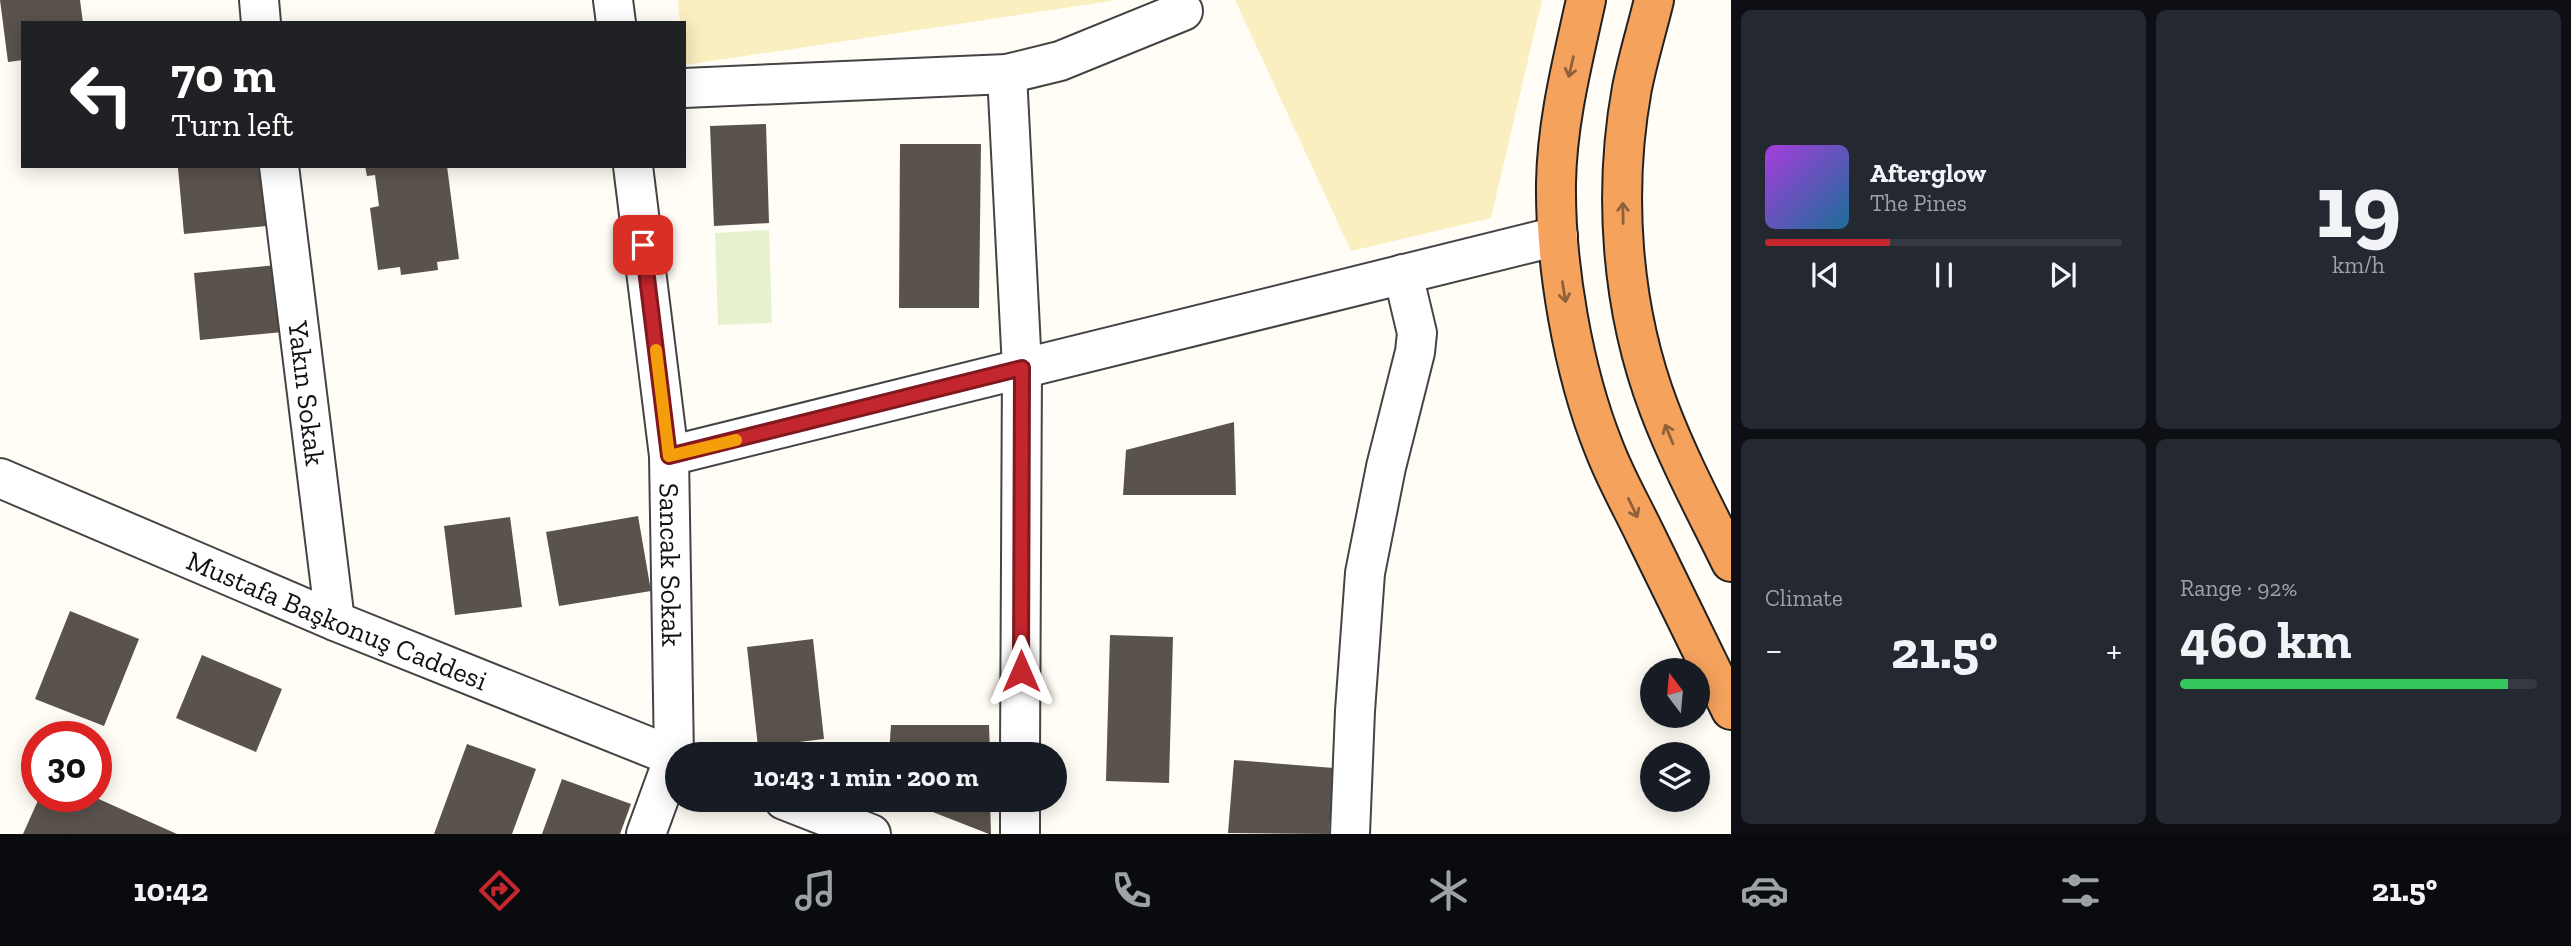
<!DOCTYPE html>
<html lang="en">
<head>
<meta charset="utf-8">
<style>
  body { margin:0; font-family:"Zilla Slab",serif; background:#242831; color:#f1f3f6; height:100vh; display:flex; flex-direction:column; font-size:26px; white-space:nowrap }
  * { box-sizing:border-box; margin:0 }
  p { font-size:23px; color:#9ea1a6 }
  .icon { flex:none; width:38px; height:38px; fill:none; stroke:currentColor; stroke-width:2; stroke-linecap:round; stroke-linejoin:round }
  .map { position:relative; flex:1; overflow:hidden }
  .panel { display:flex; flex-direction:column; gap:10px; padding:10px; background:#0d0f14; width:840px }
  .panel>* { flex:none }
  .top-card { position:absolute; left:21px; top:21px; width:665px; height:147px; border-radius:0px; box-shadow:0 4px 18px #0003; background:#202124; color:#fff; overflow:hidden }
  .needle { width:46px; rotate:344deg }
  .tools { position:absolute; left:1640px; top:658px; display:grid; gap:14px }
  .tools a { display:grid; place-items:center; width:70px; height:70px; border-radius:50%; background:#171b24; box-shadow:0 4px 18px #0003; font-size:35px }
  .speed { position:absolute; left:21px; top:721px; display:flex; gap:14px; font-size:35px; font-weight:700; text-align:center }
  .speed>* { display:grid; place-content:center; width:91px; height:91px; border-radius:50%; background:#171b24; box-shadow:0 4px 18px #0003; line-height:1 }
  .speed .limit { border:10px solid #d22; background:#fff; color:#111 }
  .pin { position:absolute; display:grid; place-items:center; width:60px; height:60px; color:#fff; margin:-30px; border-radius:14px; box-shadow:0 4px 10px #0006 }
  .me { position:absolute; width:77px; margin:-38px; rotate:0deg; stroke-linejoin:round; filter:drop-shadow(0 0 5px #0008) }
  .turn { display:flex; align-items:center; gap:24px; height:147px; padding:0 35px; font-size:32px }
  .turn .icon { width:91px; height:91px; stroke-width:2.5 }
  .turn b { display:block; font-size:49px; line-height:60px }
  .big { font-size:52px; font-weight:700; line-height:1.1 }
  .panel .widget { flex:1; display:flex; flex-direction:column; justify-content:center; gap:10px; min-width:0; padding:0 24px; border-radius:10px; background:#242831 }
  .panel .dial { align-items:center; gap:0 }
  .dial b { font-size:91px; line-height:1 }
  .song { display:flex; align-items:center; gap:21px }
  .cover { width:84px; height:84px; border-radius:10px; background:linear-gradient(135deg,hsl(280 70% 55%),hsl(200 70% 35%)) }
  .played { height:7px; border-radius:4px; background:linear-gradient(90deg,#c4262e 35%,#363941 35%) }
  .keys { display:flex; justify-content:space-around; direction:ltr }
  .heat { display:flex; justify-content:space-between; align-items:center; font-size:38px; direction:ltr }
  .charge { height:10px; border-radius:5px; background:linear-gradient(90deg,#34c759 92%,#363941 0) }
  .panel .tiles { flex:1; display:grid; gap:10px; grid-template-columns:repeat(2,1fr) }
  .trip { position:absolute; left:665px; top:742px; width:402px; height:70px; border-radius:35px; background:#171b24; box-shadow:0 4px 18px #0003; font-weight:700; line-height:70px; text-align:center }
  .tabs { display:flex; height:112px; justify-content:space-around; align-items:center; background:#090b0e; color:#9ea1a6 }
  .tabs .icon { width:49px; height:49px }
  .tabs .active { color:#c4262e }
  .tabs b { font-size:32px; color:#f1f3f6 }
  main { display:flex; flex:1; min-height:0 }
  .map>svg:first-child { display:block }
  .sand { fill:#fbeec1 }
  .pitch { fill:#e6f2cf }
  .building { fill:#5a524d }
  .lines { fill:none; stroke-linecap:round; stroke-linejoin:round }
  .minor-casing { stroke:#444; stroke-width:42 }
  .highway-casing { stroke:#222; stroke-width:42 }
  .minor { stroke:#fff; stroke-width:38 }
  .highway { stroke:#f5a25d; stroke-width:38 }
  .oneway { stroke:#8e613b }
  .route-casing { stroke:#7f191e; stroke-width:18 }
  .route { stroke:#c4262e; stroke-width:12 }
  .slow { stroke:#f59e0b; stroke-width:12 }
  .labels { text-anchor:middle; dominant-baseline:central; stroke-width:7; stroke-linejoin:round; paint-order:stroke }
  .street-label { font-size:28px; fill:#111; stroke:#fff }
</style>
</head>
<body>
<main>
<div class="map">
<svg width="1731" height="834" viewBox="0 0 1731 834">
  <rect width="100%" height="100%" fill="#fffdf5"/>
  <g class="sand">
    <path d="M678 0H1117L685 65 684 23H680Z"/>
    <path d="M1235 0H1542L1491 218 1351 251Z"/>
  </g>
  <path class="pitch" d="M769 230 772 323 718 325 715 233Z"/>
  <g class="building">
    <path d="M0 0H80L83 23H23V60L8 62Z"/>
    <path d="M766 124 769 223 714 226 710 126Z"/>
    <path d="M900 144H981L979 308H899Z"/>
    <path d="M193 166H261L267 226 184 234 178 168Z"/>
    <path d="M365 166H447L459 259 437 262 438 270 401 275 400 267 378 270 370 208 379 206 375 175 367 176Z"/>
    <path d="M276 265 283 332 200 340 194 273Z"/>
    <path d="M1234 422 1236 495H1123L1126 450Z"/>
    <path d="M638 516 651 591 559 606 546 532Z"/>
    <path d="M510 517 522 607 455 615 444 526Z"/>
    <path d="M70 611 139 639 104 726 35 699Z"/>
    <path d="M1110 635 1173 637 1169 783 1106 781Z"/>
    <path d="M813 639 824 739 758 747 747 647Z"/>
    <path d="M202 655 282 689 256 752 176 718Z"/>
    <path d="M891 725H989L990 754H889Z"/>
    <path d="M467 744 536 769 512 834H434Z"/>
    <path d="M1234 760 1334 768 1329 834 1228 833Z"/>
    <path d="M562 779 631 804 620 834H542Z"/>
    <path d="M40 796H92L177 834H23Z"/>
    <path d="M902 800H990L991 834H989Z"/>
  </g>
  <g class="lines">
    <defs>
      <g id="minor">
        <path d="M259 0 261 23"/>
        <path d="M613 0 616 23"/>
        <path d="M1007 74 1022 368 1020 754"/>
        <path d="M684 88 1007 74 1060 61 1183 11"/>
        <path id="s1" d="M279 166 335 621"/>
        <path id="s2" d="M633 166 669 456 674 757 646 834"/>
        <path d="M669 456 1558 236"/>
        <path id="s3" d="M0 478 335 621 677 758"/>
        <path d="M784 800 871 834"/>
        <path d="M1020 834V800"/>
        <path d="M1350 834 1355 711 1365 573 1386 467 1415 352 1417 333 1403 274"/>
      </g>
      <g id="highway">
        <path d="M1586 0C1573 60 1557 121 1556 183 1555 265 1573 371 1604 448 1615 477 1631 505 1645 534 1674 593 1702 651 1731 710"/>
        <path d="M1654 0C1647 29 1638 58 1632 88 1613 192 1621 308 1659 408 1679 461 1706 511 1731 562"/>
      </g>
    </defs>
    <use href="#minor" class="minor-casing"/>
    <use href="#highway" class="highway-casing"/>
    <use href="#minor" class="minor"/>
    <use href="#highway" class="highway"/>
  </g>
  <defs><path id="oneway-shaft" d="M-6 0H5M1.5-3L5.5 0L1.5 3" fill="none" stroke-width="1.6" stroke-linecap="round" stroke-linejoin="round" transform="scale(1.75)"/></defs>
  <g class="oneway">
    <use href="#oneway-shaft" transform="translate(1571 67) rotate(103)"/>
    <use href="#oneway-shaft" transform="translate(1623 213) rotate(-91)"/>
    <use href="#oneway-shaft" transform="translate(1564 292) rotate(81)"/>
    <use href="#oneway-shaft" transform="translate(1669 434) rotate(-112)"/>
    <use href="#oneway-shaft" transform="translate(1633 508) rotate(64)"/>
  </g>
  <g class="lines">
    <defs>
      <path id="route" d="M643 245 669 456 1022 368 1021 671"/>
    </defs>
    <use href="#route" class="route-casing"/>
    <use href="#route" class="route"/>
    <path class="slow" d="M656 350 669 456 736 440"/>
  </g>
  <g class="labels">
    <g class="street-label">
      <text stroke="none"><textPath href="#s1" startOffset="229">Yakın Sokak</textPath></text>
      <text stroke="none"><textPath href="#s2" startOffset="401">Sancak Sokak</textPath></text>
      <text stroke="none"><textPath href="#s3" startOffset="366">Mustafa Başkonuş Caddesi</textPath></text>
    </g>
  </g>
</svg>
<div class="tools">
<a><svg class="needle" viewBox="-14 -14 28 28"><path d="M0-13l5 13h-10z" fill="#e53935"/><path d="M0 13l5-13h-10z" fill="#9ea1a6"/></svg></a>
<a><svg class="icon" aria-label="layers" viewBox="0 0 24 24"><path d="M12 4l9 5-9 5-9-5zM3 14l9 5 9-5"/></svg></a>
</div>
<div class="speed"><div class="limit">30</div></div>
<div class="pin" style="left:643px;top:245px;background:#d93025"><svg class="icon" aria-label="arrive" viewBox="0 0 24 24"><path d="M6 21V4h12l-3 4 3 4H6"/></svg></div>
<svg class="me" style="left:1021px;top:671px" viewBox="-20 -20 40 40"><path d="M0-17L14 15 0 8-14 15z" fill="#c4262e" stroke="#fff" stroke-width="4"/></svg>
<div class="trip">10:43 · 1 min · 200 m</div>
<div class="top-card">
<div class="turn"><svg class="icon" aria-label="left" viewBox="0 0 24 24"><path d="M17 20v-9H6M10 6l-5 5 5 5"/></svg><div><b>70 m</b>Turn left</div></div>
</div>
</div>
<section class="panel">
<div class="tiles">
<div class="widget">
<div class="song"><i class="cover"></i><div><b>Afterglow</b><p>The Pines</p></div></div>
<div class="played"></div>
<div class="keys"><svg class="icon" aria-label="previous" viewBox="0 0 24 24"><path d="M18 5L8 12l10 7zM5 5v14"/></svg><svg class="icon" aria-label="pause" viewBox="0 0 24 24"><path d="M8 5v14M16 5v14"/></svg><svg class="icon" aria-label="next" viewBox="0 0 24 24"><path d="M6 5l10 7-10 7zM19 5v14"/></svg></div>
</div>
<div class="widget dial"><b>19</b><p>km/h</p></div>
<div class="widget"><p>Climate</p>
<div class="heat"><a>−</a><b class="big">21.5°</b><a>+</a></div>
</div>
<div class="widget"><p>Range · 92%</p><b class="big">460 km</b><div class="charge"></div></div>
</div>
</section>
</main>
<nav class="tabs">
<b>10:42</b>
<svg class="icon active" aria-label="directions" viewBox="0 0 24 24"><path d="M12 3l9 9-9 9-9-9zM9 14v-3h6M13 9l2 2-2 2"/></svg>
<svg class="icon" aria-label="music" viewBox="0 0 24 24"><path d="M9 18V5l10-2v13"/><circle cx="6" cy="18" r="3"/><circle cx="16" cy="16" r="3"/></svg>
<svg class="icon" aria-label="phone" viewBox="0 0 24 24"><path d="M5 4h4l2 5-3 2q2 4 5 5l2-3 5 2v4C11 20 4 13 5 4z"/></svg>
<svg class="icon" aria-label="climate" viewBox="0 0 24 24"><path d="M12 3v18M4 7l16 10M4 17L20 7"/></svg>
<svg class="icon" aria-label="car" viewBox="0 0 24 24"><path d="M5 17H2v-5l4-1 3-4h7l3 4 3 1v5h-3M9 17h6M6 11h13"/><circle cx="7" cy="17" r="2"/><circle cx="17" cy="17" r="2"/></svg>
<svg class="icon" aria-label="filters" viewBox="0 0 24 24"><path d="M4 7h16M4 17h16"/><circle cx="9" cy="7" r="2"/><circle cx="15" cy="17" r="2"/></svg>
<b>21.5°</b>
</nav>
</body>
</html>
